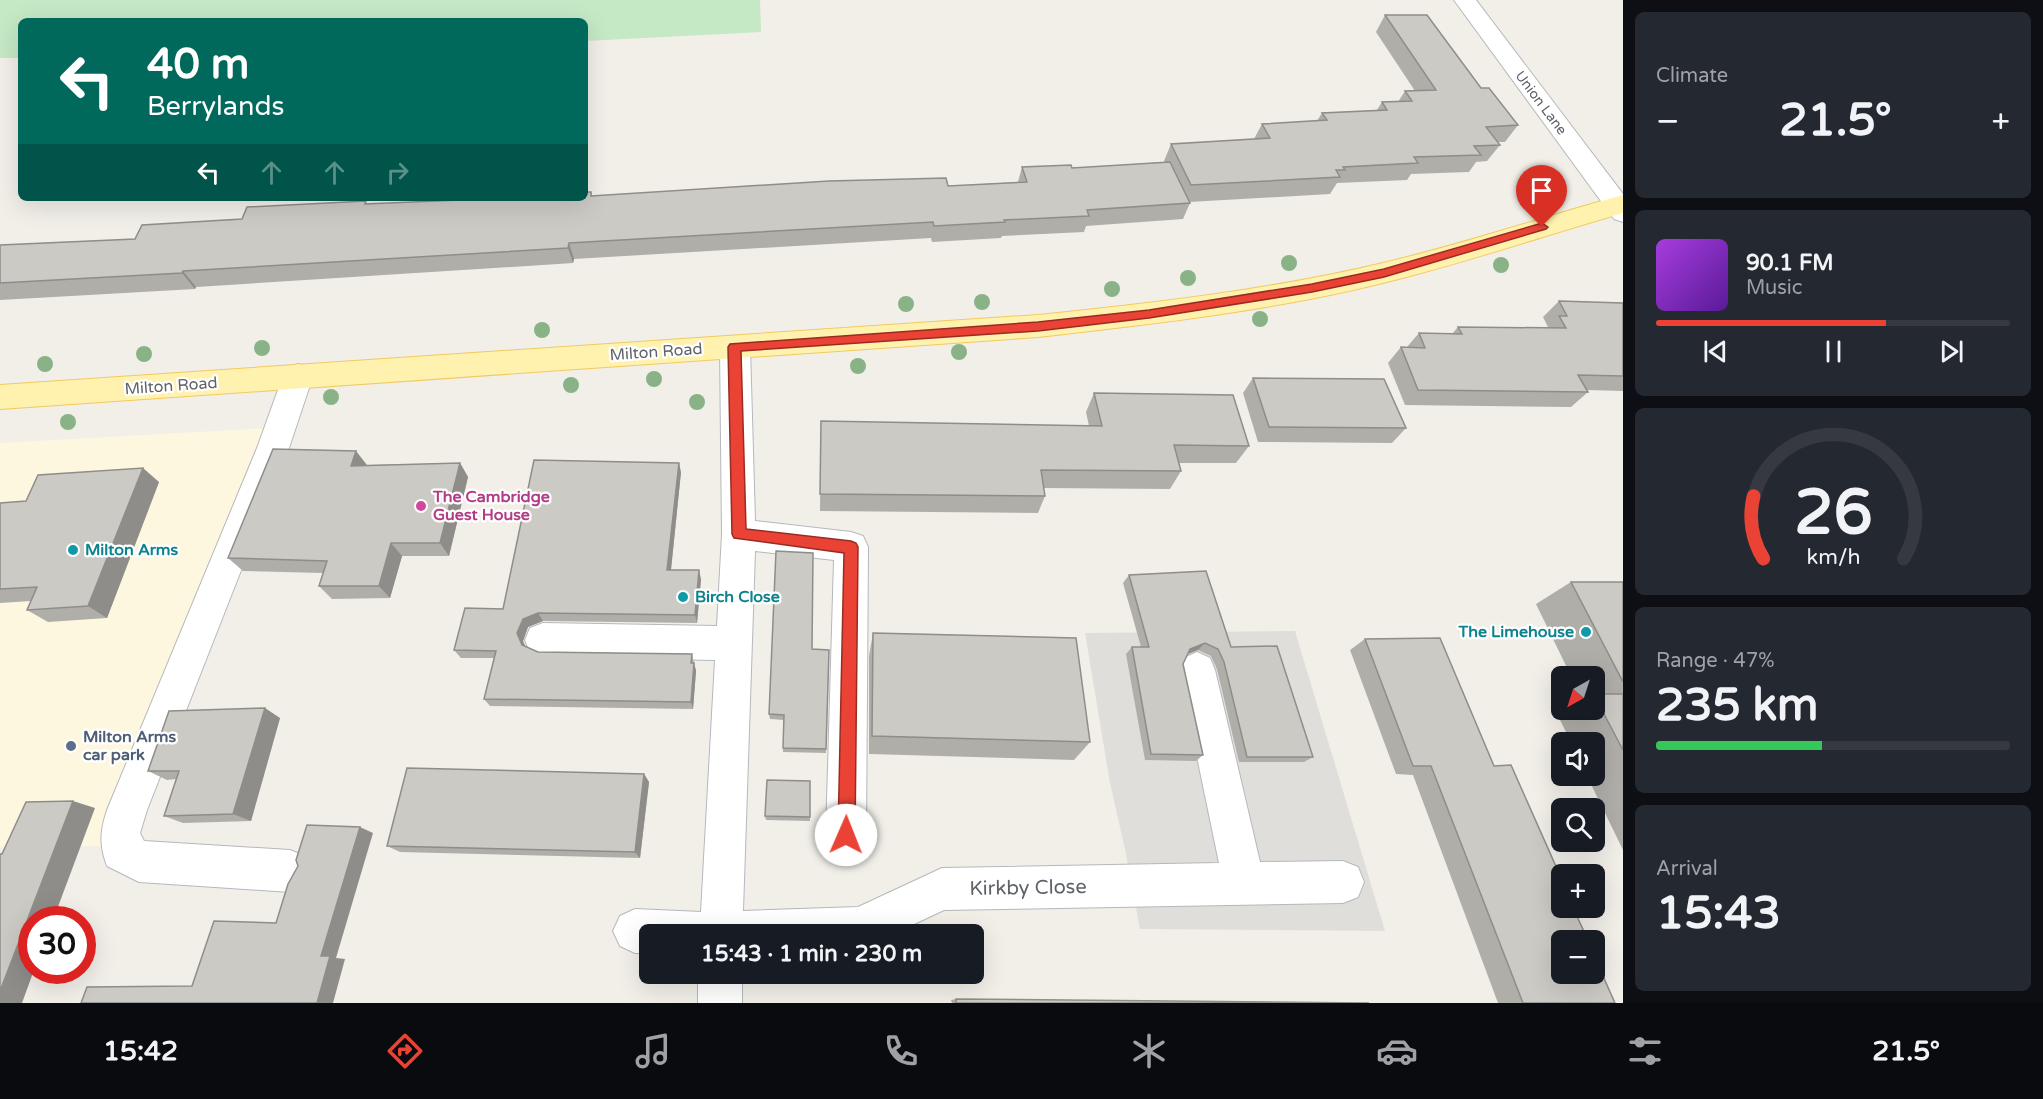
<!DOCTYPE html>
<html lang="en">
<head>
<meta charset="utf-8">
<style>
  body { margin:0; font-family:"Varela Round",sans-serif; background:#242831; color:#f1f3f6; height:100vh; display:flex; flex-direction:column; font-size:22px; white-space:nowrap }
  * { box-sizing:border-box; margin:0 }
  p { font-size:20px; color:#9ea1a6 }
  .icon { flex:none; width:33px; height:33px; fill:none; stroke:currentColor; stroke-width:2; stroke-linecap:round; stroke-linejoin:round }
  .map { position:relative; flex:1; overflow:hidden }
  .details { display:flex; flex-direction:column; gap:12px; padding:12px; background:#0d0f14; width:420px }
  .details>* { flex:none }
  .guide { position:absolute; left:18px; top:18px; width:570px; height:183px; border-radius:9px; box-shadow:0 6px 24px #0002; background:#00695c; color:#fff; overflow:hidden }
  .needle { width:39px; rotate:219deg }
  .buttons { position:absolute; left:1551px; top:666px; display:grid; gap:12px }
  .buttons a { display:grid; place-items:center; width:54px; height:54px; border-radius:9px; background:#171b24; box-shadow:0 6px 24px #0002; font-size:30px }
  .speed { position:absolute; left:18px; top:906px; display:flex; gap:12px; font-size:30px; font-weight:700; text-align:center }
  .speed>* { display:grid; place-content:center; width:78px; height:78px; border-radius:50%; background:#171b24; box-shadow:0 6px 24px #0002; line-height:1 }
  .speed .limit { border:9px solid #d22; background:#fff; color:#111 }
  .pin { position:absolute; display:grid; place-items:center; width:51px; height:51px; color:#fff; margin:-62px -26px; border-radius:50% 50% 50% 0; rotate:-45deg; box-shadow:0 0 6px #0007 }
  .pin .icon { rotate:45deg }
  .me { position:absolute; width:66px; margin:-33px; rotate:1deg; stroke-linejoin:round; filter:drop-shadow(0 0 4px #0008) }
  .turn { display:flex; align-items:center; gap:21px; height:126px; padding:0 30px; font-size:27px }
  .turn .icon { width:78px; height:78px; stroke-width:2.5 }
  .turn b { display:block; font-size:42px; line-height:51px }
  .lanes { display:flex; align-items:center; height:57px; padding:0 30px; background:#0003; justify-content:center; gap:30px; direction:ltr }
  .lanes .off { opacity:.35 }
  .big { font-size:45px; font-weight:700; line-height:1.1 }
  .details .widget { flex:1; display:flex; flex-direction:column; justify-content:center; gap:9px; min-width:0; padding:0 21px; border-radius:9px; background:#242831 }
  .details .dial { align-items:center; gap:0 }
  .dial svg { height:156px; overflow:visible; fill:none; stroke:#363941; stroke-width:7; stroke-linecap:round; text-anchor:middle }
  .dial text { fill:#f1f3f6; stroke:none }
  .song { display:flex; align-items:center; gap:18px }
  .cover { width:72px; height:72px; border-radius:9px; background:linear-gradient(135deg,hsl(280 70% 55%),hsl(270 70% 35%)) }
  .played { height:6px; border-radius:3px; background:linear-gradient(90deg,#ea4335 65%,#363941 65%) }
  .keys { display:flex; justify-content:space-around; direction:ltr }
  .heat { display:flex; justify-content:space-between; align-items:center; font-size:33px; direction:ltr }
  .charge { height:9px; border-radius:4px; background:linear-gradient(90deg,#34c759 47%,#363941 0) }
  .trip { position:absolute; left:639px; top:924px; width:345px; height:60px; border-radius:9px; background:#171b24; box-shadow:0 6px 24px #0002; font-weight:700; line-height:60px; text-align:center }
  .tabs { display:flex; height:96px; justify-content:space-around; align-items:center; background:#090b0e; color:#9ea1a6 }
  .tabs .icon { width:42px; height:42px }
  .tabs .selected { color:#ea4335 }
  .tabs b { font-size:27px; color:#f1f3f6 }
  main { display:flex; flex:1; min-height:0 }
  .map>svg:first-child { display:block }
  .commercial { fill:#fef7e0 }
  .industrial { fill:#e0deda }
  .green { fill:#c5e8c5 }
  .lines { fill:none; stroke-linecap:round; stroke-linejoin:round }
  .minor-casing { stroke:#b5b8bc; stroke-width:2 }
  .major-casing { stroke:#f2c960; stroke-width:2 }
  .minor { fill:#fff; fill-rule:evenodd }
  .major { fill:#fff2af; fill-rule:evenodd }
  .tree { fill:#89b387 }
  .wall { fill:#afaea9 }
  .shaded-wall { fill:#8f8d8a }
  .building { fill:#cccac5; stroke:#8f8d8a; stroke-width:1.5 }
  .route { fill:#ea4335; stroke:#982c22; stroke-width:1.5 }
  .hotel-dot { fill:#d1479c; stroke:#fff; stroke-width:2 }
  .culture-dot { fill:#0f9aa8; stroke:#fff; stroke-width:2 }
  .service-dot { fill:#5c6f8a; stroke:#fff; stroke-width:2 }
  .labels { text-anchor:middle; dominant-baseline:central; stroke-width:4.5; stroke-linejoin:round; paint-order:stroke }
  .far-street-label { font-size:14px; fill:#5f6368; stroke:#fff }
  .street-label { font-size:16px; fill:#5f6368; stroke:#fff }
  .hotel-label { font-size:16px; font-weight:bold; fill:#b23c85; stroke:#fff; text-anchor:start }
  .culture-label { font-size:16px; font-weight:bold; fill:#0d838f; stroke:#fff; text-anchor:start }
  .service-label { font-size:16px; font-weight:bold; fill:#4e5e75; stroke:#fff; text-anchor:start }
  .near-street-label { font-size:20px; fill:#5f6368; stroke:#fff }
</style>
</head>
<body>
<main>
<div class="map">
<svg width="1623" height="1003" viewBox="0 0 1623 1003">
  <rect width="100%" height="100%" fill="#f1efe8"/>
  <path class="commercial" d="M268 428 102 846 0 847V443Z"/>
  <path class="industrial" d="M1295 631 1385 931 1140 929 1125 849 1110 783 1085 633Z"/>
  <path class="green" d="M0 0H760L761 32 585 41V21H21V58H0Z"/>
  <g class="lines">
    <defs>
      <g id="minor">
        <path d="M1454 0H1476L1623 194V222L1614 219Z"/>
        <path d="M735 336 745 339 750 347 755 521 851 532 863 536 868 547 866 835 860 849 846 855 832 849 826 835 834 560 755 551 743 911 858 907 942 868 1219 863 1179 670 1184 658 1197 652 1210 658 1215 670 1260 862 1343 861 1358 867 1364 882 1358 897 1343 903 944 910 893 934H650V953H635L620 946 613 931 620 916 635 909 701 912 715 660 543 657 530 652 525 640 530 628 543 623 717 626 722 534 720 347 725 339Z"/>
        <path d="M298 364 309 368 313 376 289 448 147 810 140 833 144 841 290 850 305 856 311 871 305 886 290 892 139 882 107 866C99 845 100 831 107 810L257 448 283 376 287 368Z"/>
        <rect x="698" y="974" width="44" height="29"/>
      </g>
      <path id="major" d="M1623 195V213C1543 236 1464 263 1383 283 1270 311 1153 324 1038 337L0 409V385L1038 315C1153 303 1270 290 1383 263 1464 244 1543 217 1623 195Z"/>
    </defs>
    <use href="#minor" class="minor-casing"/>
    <use href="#major" class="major-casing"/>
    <use href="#minor" class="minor"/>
    <use href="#major" class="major"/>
  </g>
  <g class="tree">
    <circle cx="1289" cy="263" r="8"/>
    <circle cx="1501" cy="265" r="8"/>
    <circle cx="1188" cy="278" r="8"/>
    <circle cx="1112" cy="289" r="8"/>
    <circle cx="982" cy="302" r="8"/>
    <circle cx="906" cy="304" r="8"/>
    <circle cx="1260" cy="319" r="8"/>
    <circle cx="542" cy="330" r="8"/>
    <circle cx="262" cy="348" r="8"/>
    <circle cx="959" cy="352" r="8"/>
    <circle cx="144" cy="354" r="8"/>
    <circle cx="45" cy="364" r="8"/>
    <circle cx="858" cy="366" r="8"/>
    <circle cx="654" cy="379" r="8"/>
    <circle cx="571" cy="385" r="8"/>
    <circle cx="331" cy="397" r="8"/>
    <circle cx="697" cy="402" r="8"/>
    <circle cx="68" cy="422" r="8"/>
  </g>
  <g class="wall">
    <path d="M1385 15 1481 88 1518 125 1505 142H1498L1500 145 1487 161 1476 162 1469 172 1411 174 1407 180 1337 183 1330 194 1189 202 1190 203 1183 219 1086 226 1084 232 1002 236 1001 238 932 242 931 238 574 259 573 263 196 287 195 289 0 300V245L135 239 242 219 368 204 508 198 591 192 592 196 948 186 1018 182 1022 167 1072 168 1165 162 1164 161 1171 144 1254 139 1262 124 1317 121 1322 113 1377 110 1382 102H1398L1405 91H1415L1376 32Z"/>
    <path d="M1559 301 1623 303V391L1587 390 1588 392 1571 407 1405 405 1388 363 1401 347H1407L1419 333 1452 334 1458 327 1547 328 1548 327 1543 317Z"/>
    <path d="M1253 378 1406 428 1392 443 1258 442 1243 393Z"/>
    <path d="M1094 393 1249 446 1236 463H1179L1181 471 1170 489 1044 488 1045 496 1038 513 820 511 821 421 1089 426 1086 412Z"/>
    <path d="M460 463 468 477 449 556H402L390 598 332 599 319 586 323 573 243 571 228 558 367 465Z"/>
    <path d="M681 472 671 570 701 579 697 623 543 621 528 627 523 641 525 646 538 652 692 654 696 671 693 709 490 706 484 699 494 658H461L454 650 503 609Z"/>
    <path d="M159 482 107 618 48 622 27 610 31 601 0 603V503L26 501Z"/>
    <path d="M1129 575 1231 647 1313 757 1304 762H1239L1217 669 1211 656 1198 650 1187 654 1183 664 1203 755 1196 761 1145 760 1126 654 1132 647H1141L1123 583Z"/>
    <path d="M1571 582H1623V850L1587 776H1594V742H1571L1556 712 1562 709 1594 710V676H1571L1536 604Z"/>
    <path d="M873 633 1090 742 1074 760 869 754V656Z"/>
    <path d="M1365 639 1494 766 1615 1003H1498L1413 775 1396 774 1350 650Z"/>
    <path d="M812 649 829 650 826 753 783 752 784 720 770 719 769 714Z"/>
    <path d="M280 718 251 821 183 823 164 816 176 779 167 780 148 771Z"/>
    <path d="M644 774 649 782 640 858 400 852 387 846Z"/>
    <path d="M810 781V821L766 820 765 816Z"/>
    <path d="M956 999 1369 1003H952L951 1000Z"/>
  </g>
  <g class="shaded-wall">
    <path d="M569 243 574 259 573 263 568 248Z"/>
    <path d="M183 271 196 287 195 289 182 273Z"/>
    <path d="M356 451 367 465 362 480 351 466Z"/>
    <path d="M460 463 468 477 449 556 440 543Z"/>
    <path d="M679 463 681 472 670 579 667 570Z"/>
    <path d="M143 468 159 482 107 618 88 606Z"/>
    <path d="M391 543 402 556 390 598 379 586Z"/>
    <path d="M699 570 701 579 697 623 695 615Z"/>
    <path d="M538 613 543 621 528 627 523 641 528 653 522 645 517 633 523 619Z"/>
    <path d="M1205 643 1198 650 1183 656 1190 649Z"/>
    <path d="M694 663 696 671 693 709 691 702Z"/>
    <path d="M265 708 280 718 251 821 233 814Z"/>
    <path d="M644 774 649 782 640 858 635 852Z"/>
    <path d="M73 801 95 808 53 920H32V970H34L22 1003H0V991Z"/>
    <path d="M360 827 373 833 336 958 345 959 333 1003H317L321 956Z"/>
  </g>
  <g class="building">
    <path d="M1385 15H1427L1481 88H1489L1518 125 1486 127 1500 145 1474 146 1481 155 1414 157 1418 163 1343 167 1345 170H1336L1340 177 1191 185 1171 144 1270 138 1262 124 1327 120 1322 113 1387 110 1382 102 1412 101 1405 91 1436 90Z"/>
    <path d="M1170 162 1190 203 1087 210 1089 216 1004 220 1005 222 934 226 933 222 569 243 568 248 183 271 182 273 0 283V245L135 239 142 225 242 219 247 207 366 201 365 204 508 198H585V192H591V196L829 181 946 178 948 186 1027 182 1022 167 1071 165 1072 168Z"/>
    <path d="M1559 301 1623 303V376L1578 375 1588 392 1418 390 1401 347 1425 348 1419 333 1462 334 1458 327 1566 328 1559 316H1567Z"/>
    <path d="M1253 378 1384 379 1406 428 1269 427Z"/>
    <path d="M1094 393 1233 395 1249 446 1174 445 1181 471 1041 470 1045 496 820 494 821 421 1102 426Z"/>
    <path d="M273 449 356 451 351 466 460 463 440 543H391L379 586H319L327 561 228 558Z"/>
    <path d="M534 460 679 463 667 570H699L695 615 538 613 523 619 517 633 522 645 538 652 692 654 691 663H694L691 702 484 699 496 651 454 650 465 608 503 609Z"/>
    <path d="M143 468 88 606 27 610 37 587 0 589V503L26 501 38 475Z"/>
    <path d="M776 551 813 553 812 649 829 650 826 749 783 748 784 715 769 714Z"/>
    <path d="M1206 571 1231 647 1277 646 1313 757H1247L1224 662 1218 649 1205 643 1190 649 1183 664 1203 755 1151 754 1132 647H1149L1129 575Z"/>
    <path d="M1571 582H1623V682Z"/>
    <path d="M873 633 1076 638 1090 742 872 736Z"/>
    <path d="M1440 638 1494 766 1511 765 1562 880V908H1573L1588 940H1562V974H1594V956L1615 1003H1523L1431 766H1413L1365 639Z"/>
    <path d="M1594 694H1623V750L1594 695Z"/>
    <path d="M265 708 233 814 164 816 179 771H148L169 711Z"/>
    <path d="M407 768 644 774 635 852 387 846Z"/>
    <path d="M767 780 810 781V817L765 816Z"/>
    <path d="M73 801 0 991V854H2L26 802Z"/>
    <path d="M307 825 360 827 321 956H330L317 1003H81L87 987 192 986 214 921 276 923 288 884 298 866 296 860Z"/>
    <path d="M956 999 1369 1003H956Z"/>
  </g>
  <path class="route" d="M1542 223 1548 227 1546 229 1384 277 1312 292 1149 318 1038 331 741 351 746 529 851 541 856 543 858 547 855 835 852 841 846 843 840 841 838 835 844 553 734 538 732 534 728 347 730 344 1038 322 1149 310 1312 284 1384 269Z"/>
  <circle class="hotel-dot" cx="421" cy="506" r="6"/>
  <g class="culture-dot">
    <circle cx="73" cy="550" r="6"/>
    <circle cx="683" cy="597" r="6"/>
    <circle cx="1586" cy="632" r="6"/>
  </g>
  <circle class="service-dot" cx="71" cy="746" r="6"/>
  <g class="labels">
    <g class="far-street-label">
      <text transform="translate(1541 103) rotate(53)">Union Lane</text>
    </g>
    <g class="street-label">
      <text transform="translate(656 352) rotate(-4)">Milton Road</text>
      <text transform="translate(171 386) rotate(-4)">Milton Road</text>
    </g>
    <g class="hotel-label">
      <text x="433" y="497">The Cambridge<tspan x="433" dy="18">Guest House</tspan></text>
    </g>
    <g class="culture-label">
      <text x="85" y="550">Milton Arms</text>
      <text x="695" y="597">Birch Close</text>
      <text x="1574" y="632" text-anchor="end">The Limehouse</text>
    </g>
    <g class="service-label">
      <text x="83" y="737">Milton Arms<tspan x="83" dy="18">car park</tspan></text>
    </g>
    <g class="near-street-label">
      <text transform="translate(1028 888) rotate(-1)">Kirkby Close</text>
    </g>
  </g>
</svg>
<div class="buttons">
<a><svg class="needle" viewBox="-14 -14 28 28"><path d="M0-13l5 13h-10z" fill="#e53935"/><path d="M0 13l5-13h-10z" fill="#9ea1a6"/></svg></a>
<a><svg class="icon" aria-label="sound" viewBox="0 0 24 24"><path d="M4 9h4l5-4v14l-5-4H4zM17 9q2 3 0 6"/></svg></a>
<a><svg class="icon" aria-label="search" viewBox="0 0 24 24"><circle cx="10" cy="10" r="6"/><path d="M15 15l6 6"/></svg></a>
<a>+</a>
<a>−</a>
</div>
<div class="speed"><div class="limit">30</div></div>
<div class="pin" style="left:1542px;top:227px;background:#d93025"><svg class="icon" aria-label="arrive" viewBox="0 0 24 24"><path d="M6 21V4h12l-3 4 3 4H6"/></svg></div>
<svg class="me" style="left:846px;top:835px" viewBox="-20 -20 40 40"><circle r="19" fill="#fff"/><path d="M0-13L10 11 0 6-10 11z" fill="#ea4335"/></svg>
<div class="trip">15:43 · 1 min · 230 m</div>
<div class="guide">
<div class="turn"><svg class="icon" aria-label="left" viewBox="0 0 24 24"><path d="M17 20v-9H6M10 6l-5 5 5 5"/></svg><div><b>40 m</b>Berrylands</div></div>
<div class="lanes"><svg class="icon" aria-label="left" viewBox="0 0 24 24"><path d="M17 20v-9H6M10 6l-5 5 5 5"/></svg><svg class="icon off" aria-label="ahead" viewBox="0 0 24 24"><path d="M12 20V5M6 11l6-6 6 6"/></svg><svg class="icon off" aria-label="ahead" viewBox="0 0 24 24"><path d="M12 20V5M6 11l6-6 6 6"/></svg><svg class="icon off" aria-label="right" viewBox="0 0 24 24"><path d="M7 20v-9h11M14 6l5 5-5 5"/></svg></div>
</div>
</div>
<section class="details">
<div class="widget"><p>Climate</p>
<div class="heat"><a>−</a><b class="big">21.5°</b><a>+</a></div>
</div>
<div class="widget">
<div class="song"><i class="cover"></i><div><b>90.1 FM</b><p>Music</p></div></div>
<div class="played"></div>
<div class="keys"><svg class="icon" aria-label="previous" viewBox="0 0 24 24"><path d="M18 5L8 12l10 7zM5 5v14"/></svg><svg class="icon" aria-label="pause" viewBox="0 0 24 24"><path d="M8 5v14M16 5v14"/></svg><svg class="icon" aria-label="next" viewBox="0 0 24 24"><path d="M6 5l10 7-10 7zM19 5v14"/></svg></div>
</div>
<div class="widget dial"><svg viewBox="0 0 100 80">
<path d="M14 69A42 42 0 1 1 86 69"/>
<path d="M14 69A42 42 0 0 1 9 37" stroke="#ea4335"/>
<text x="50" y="56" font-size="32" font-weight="700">26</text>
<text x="50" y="72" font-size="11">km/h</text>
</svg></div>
<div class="widget"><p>Range · 47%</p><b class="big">235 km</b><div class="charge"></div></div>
<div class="widget"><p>Arrival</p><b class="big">15:43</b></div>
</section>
</main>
<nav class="tabs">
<b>15:42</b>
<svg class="icon selected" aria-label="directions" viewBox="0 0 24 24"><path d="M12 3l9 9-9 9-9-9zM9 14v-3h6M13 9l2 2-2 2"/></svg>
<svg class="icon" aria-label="music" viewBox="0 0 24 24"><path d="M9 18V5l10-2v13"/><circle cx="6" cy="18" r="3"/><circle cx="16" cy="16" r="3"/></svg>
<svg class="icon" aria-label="phone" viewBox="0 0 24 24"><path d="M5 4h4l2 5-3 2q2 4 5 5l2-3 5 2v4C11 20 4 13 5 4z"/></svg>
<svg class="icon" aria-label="climate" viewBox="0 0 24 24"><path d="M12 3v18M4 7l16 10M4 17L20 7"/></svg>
<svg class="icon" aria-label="car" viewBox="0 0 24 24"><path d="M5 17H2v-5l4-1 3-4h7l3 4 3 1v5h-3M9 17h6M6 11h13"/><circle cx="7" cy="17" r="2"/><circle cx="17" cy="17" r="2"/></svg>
<svg class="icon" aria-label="filters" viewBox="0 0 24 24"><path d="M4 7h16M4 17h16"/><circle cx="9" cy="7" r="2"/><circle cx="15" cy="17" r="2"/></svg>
<b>21.5°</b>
</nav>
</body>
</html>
